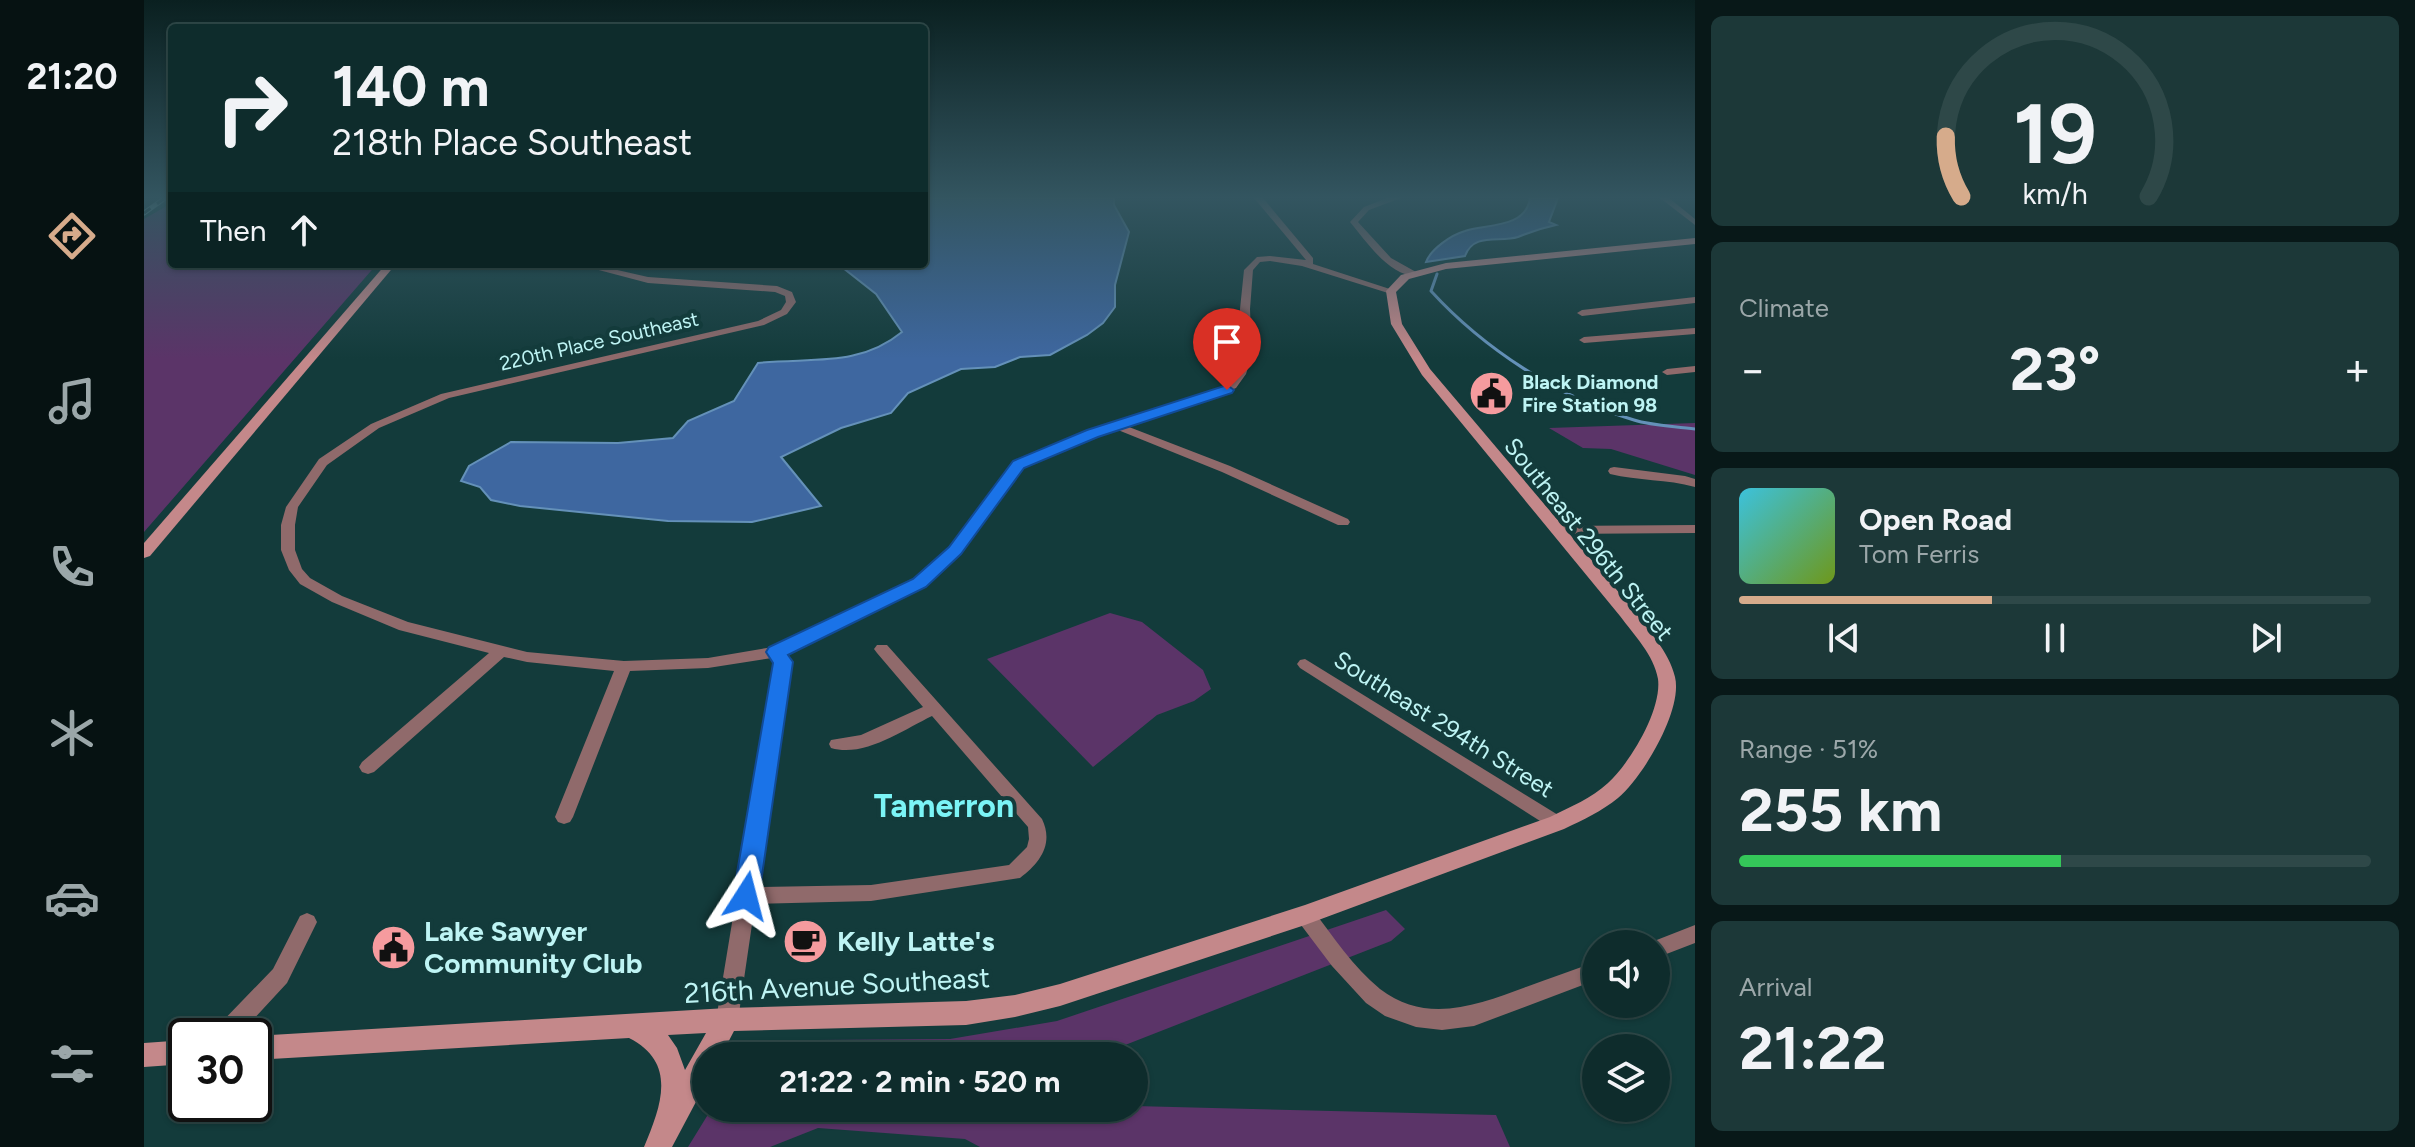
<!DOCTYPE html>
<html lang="en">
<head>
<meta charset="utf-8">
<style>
  body { margin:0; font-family:Figtree,sans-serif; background:#1c3838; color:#f1f3f6; height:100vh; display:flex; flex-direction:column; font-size:30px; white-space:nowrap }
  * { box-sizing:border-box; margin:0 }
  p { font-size:26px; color:#9ba7a9 }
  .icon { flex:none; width:44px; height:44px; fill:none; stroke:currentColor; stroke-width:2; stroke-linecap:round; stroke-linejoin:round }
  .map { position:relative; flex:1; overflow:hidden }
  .sheet { display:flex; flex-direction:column; gap:16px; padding:16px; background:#081818; width:720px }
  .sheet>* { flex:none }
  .hud { position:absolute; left:24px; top:24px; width:760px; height:244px; border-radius:8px; box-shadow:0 2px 6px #0004,0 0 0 2px #2e4848; background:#0e2c2c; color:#f1f3f6; overflow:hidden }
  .buttons { position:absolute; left:1438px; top:930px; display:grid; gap:16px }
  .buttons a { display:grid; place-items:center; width:88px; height:88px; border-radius:50%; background:#0e2c2c; box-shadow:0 2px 6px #0004,0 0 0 2px #2e4848; font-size:40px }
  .speed { position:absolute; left:24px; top:1018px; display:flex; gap:16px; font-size:40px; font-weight:700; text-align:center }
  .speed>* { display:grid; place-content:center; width:104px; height:104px; border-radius:50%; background:#0e2c2c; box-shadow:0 2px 6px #0004,0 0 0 2px #2e4848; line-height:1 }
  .speed .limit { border:4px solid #111; border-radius:12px; background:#fff; color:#111 }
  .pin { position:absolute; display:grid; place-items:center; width:68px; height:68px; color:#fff; margin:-82px -34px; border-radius:50% 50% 50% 0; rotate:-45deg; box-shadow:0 0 8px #0007 }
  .pin .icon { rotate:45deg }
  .me { position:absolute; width:88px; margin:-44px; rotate:9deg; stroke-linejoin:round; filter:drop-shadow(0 0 6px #0008) }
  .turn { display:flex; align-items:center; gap:28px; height:168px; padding:0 32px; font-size:36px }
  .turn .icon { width:104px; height:104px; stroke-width:2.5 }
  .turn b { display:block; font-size:56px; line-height:68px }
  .then { display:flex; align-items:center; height:76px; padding:0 32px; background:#0003; gap:16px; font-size:30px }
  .big { font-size:60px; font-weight:700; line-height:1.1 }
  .sheet .card { flex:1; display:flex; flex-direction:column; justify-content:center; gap:12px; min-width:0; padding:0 28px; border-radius:12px; background:#1c3838 }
  .sheet .dial { align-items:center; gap:0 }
  .dial svg { height:208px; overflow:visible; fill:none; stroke:#2e4848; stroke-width:7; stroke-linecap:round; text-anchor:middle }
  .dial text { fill:#f1f3f6; stroke:none }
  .song { display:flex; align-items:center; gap:24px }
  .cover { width:96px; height:96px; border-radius:12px; background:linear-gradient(135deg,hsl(190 70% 55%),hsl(80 70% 35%)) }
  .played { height:8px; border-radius:4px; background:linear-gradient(90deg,#d6ab8b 40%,#2e4848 40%) }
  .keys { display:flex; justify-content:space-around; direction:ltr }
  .heat { display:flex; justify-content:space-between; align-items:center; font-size:44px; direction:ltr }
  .charge { height:12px; border-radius:6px; background:linear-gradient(90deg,#34c759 51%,#2e4848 0) }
  .trip { position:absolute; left:548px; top:1042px; width:456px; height:80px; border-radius:40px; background:#0e2c2c; box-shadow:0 2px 6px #0004,0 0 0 2px #2e4848; font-weight:700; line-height:80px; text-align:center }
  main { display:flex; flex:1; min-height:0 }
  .dock { display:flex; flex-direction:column; width:144px; justify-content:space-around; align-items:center; background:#061212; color:#9ba7a9 }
  .dock .icon { width:56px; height:56px }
  .dock .selected { color:#d6ab8b }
  .dock b { font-size:36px; color:#f1f3f6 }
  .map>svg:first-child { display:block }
  .green { fill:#5b3468 }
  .water { fill:#3e67a0; stroke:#6491b9; stroke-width:2 }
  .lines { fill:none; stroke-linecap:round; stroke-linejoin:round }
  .stream { stroke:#6491b9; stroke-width:3 }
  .street { fill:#906a6b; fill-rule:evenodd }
  .secondary { fill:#c4888a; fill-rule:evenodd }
  .rail-casing { stroke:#97caca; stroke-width:5 }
  .rail { stroke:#133b3b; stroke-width:3; stroke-dasharray:8; stroke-linecap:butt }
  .route { fill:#1a73e8; stroke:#114b97; stroke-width:2 }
  .labels { text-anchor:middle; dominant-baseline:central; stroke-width:8; stroke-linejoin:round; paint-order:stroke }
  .far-street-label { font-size:20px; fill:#bef4f4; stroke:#133b3b }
  .far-poi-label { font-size:20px; font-weight:bold; fill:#bef4f4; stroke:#133b3b; text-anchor:start }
  .street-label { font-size:24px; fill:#bef4f4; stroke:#133b3b }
  .near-poi-label { font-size:28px; font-weight:bold; fill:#bef4f4; stroke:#133b3b; text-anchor:start }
  .near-street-label { font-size:28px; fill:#bef4f4; stroke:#133b3b }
  .near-neighbourhood-label { font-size:32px; font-weight:bold; fill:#7bf4f6; stroke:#133b3b }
</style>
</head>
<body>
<main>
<nav class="dock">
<b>21:20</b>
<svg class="icon selected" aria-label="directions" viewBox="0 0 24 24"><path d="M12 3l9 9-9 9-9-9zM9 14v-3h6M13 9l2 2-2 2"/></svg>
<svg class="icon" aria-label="music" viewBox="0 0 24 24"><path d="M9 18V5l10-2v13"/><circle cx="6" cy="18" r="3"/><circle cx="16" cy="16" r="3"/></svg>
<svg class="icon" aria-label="phone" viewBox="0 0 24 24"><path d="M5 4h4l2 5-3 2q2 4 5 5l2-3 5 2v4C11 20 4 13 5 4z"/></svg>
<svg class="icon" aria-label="climate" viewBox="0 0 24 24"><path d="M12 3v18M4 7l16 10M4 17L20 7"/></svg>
<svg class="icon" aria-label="car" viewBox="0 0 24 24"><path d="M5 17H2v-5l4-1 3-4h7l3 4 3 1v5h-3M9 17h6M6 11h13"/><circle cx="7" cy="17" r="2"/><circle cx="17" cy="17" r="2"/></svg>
<svg class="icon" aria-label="filters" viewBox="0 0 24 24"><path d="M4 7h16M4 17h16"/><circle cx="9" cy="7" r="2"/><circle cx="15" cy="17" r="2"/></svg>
</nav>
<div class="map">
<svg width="1551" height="1147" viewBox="0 0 1551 1147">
  <rect width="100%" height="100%" fill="#133b3b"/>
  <g class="green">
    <path d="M28 203V264H233L0 532V219Z"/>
    <path d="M1551 423V475L1467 449 1439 448 1405 428Z"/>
    <path d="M966 613 998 622 1059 670 1067 689 1050 701 1013 715 949 767 843 659Z"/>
    <path d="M1242 910 1261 929 1247 941 953 1056H615L633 1045 671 1040 806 1039 913 1021Z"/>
    <path d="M990 1106 1352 1115 1366 1147H836L821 1139 674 1128 626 1147H544L568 1108Z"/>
  </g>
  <g class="water">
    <path d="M780 198H970V205L985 232 971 285V307L959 323 943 335 906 355 876 357 851 367 817 369 764 393 747 413 697 428 637 457 677 506 608 522 524 521 376 506 347 500 336 487 317 481 325 466 367 442 474 443 529 438 544 421 590 401 614 363C666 357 714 368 758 332L732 294 694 264H780Z"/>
    <path d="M1386 198H1414L1405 222 1412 225C1398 228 1386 232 1374 237 1355 243 1330 232 1321 256L1282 262C1287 249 1307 235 1321 231 1340 224 1382 229 1386 198Z"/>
  </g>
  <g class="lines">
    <path class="stream" d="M1293 274 1287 291C1339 348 1415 398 1490 420 1509 426 1531 426 1551 429"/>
    <g class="street">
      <path d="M1110 198H1119L1169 258V264L1252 291 1244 293 1158 266 1126 261 1116 262 1109 270 1106 309 1108 355 1102 374 1092 388 1052 405 985 427 1086 466 1204 519 1206 522 1204 525H1194L1078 472 974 430 938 442 879 468 816 553 781 586 641 654 647 662 613 887 727 885 865 865 883 847 885 839 884 827 788 716C759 730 720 758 687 748L685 744 687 740 717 735 779 707 733 653 730 649 733 645H743L898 819C910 844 896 863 876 878L727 901 611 904 594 1020 591 1027 583 1030 575 1027 572 1020 631 662 628 658 564 668 486 671 429 817 426 822 420 824 414 822 411 817 470 671 383 662 360 657 230 772 224 774 218 772 215 767 218 762 345 653 255 630 188 602 156 584 145 570 137 550V525L142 507 175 459 227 424 297 394 614 321 637 310 642 302 641 296 631 292 504 283 432 264H447L504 277 633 286 648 292 652 302 643 314 620 325 305 398 235 428 183 465 154 507 151 525V550L158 569 166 578 198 596 264 622 383 652 480 661 564 658 629 647 771 580 806 547 871 462 930 436 1044 401 1084 384 1092 374 1098 355 1096 309 1100 270 1113 257 1126 256 1162 260Z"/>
      <path d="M1243 198H1257L1225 210 1214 222 1247 258 1272 272V276C1245 276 1222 241 1206 222L1220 207Z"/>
      <path d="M1516 198H1525L1551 219V225Z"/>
      <path d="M1551 297V303L1438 316 1433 313 1438 310Z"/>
      <path d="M1551 328V334L1440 343 1435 340 1440 337Z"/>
      <path d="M1551 366V372L1523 375 1518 372 1523 369Z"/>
      <path d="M1470 467 1541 476 1551 479V487C1523 479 1494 481 1466 474L1464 471 1466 468Z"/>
      <path d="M1551 525V533L1413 534 1406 530 1413 526Z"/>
      <path d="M1161 659 1419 818 1422 823 1419 828 1413 830 1407 828 1156 668 1153 664 1156 660Z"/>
      <path d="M1161 906 1168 909C1189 936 1209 967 1236 989 1283 1025 1333 1005 1382 987 1406 978 1429 970 1452 962V980L1330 1026 1298 1030 1272 1027 1241 1016 1222 1003 1188 966 1154 921 1151 915 1154 909Z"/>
      <path d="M163 913 170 916 173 922 143 983 94 1036H68L71 1029 129 969 156 916Z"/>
      <path d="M1551 925V943L1512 958V944L1505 943Z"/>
    </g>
    <g class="secondary">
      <path d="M1551 238V244L1302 269 1265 279 1252 292 1258 324 1286 369 1488 608C1503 629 1525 651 1531 677 1539 710 1499 777 1474 798 1458 811 1439 820 1420 829L1161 925 916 1006 871 1017 822 1025 590 1031 577 1056H562V1083L528 1147H500C517 1106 534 1063 485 1038L110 1060V1036L583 1008 822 1001 871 995 916 984 1161 905 1406 817C1426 807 1448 798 1464 783 1486 763 1518 710 1514 679 1510 655 1490 635 1476 616L1278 375 1247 324 1242 291 1257 275 1302 263ZM562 1033 541 1070 533 1048 524 1035Z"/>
      <path d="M242 264H252L6 556 0 558V543Z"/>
      <path d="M42 1040V1064L0 1067V1043Z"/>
    </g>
    <defs>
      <path id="rail" d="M0 213 21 198"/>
    </defs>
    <use href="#rail" class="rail-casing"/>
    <use href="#rail" class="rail"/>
  </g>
  <linearGradient id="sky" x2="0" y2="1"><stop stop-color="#0a2020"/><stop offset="0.55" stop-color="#335560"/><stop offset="1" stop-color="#335560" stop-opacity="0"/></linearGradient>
  <rect width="1551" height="359" fill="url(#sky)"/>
  <path class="route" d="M1083 385 1090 390 1088 393 954 437 880 468 817 554 782 587 644 655 649 662 615 896 611 904 602 907 593 904 589 896 629 663 622 652 625 647 769 579 805 547 869 461 943 430Z"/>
  <defs>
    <symbol id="civic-disc" viewBox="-11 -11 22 22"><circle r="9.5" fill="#f59b9e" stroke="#133b3b"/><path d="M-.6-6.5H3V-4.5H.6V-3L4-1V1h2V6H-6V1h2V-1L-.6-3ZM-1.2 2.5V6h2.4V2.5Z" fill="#111"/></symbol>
    <symbol id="cafe-disc" viewBox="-11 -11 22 22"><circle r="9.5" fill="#f59b9e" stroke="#133b3b"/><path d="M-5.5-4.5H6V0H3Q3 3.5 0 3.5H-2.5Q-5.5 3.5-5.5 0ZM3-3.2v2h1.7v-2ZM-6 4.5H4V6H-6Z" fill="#111"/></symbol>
  </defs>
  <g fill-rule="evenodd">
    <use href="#civic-disc" x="1322" y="368" width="51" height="51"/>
    <use href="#cafe-disc" x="636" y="916" width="51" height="51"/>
    <use href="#civic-disc" x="224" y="922" width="51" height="51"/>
  </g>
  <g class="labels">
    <g class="far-street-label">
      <text transform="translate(455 341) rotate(-13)">220th Place Southeast</text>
    </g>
    <g class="far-poi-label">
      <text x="1378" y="382">Black Diamond<tspan x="1378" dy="23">Fire Station 98</tspan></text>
    </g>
    <g class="street-label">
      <text transform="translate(1445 539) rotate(51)">Southeast 296th Street</text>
      <text transform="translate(1300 724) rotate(32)">Southeast 294th Street</text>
    </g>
    <g class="near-poi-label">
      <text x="280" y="931">Lake Sawyer<tspan x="280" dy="32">Community Club</tspan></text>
      <text x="693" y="941">Kelly Latte's</text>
    </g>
    <g class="near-street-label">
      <text transform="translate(693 985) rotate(-3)">216th Avenue Southeast</text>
    </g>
    <g class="near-neighbourhood-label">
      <text x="800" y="806">Tamerron</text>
    </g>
  </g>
</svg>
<div class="buttons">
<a><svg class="icon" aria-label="sound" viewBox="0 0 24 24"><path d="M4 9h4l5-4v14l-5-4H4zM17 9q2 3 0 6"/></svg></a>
<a><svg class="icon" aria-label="layers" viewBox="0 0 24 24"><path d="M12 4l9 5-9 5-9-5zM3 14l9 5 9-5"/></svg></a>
</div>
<div class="speed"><div class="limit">30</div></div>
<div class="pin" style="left:1083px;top:390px;background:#d93025"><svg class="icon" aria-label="arrive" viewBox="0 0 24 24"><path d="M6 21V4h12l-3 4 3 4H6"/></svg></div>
<svg class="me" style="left:602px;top:896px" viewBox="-20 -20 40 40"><path d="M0-17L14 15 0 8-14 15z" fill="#1a73e8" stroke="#fff" stroke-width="4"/></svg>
<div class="trip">21:22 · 2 min · 520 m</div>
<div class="hud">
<div class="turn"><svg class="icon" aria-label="right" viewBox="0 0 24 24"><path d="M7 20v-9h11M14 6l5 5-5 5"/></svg><div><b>140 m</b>218th Place Southeast</div></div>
<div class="then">Then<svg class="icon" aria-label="ahead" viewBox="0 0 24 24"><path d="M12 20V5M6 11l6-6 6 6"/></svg></div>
</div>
</div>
<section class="sheet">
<div class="card dial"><svg viewBox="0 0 100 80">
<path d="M14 69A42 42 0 1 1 86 69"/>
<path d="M14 69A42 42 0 0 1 8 46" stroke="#d6ab8b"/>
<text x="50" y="56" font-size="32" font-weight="700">19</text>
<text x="50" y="72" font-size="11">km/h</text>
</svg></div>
<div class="card"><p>Climate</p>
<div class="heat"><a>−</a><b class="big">23°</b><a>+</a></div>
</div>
<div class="card">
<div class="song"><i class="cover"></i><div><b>Open Road</b><p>Tom Ferris</p></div></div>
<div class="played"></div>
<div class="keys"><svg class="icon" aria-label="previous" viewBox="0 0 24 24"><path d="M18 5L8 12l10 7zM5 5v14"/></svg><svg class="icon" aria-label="pause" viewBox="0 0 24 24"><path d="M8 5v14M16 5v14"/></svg><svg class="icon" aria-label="next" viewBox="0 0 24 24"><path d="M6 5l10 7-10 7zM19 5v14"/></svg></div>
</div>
<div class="card"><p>Range · 51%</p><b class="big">255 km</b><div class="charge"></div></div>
<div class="card"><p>Arrival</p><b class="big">21:22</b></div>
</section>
</main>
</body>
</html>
